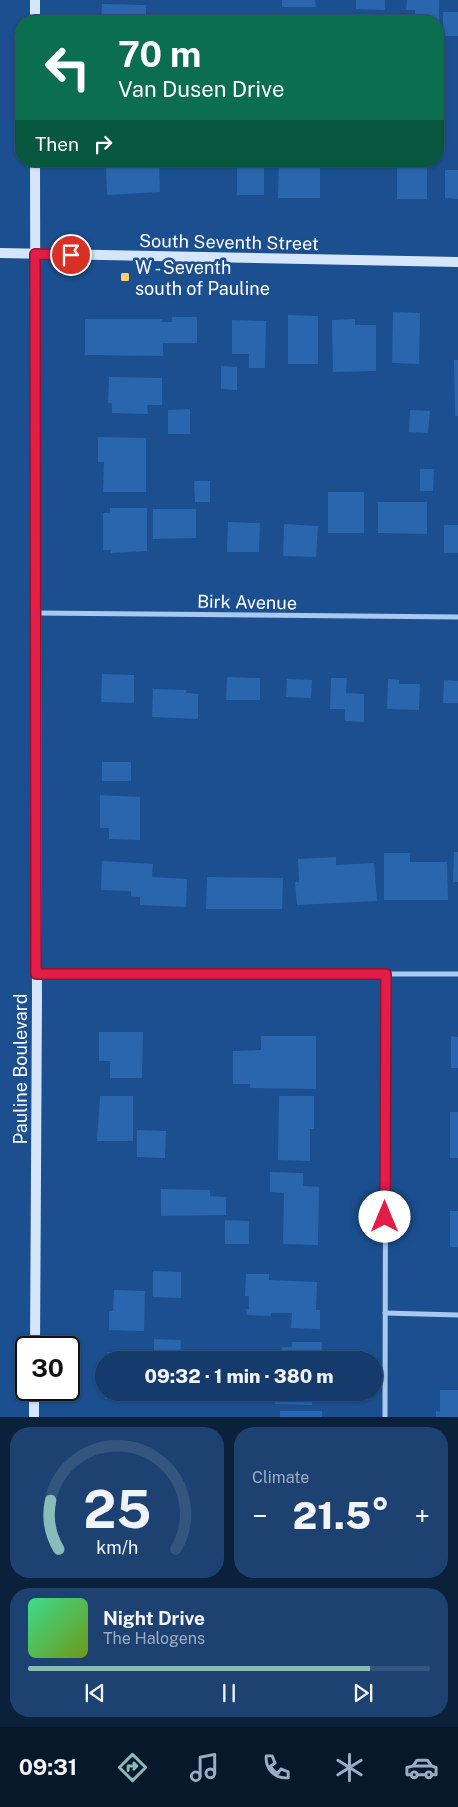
<!DOCTYPE html>
<html lang="en">
<head>
<meta charset="utf-8">
<style>
  body { margin:0; font-family:"Public Sans",sans-serif; background:#1d4271; color:#f1f3f6; height:100vh; display:flex; flex-direction:column; font-size:19px; white-space:nowrap }
  * { box-sizing:border-box; margin:0 }
  p { font-size:16px; color:#9dadc1 }
  .icon { flex:none; width:28px; height:28px; fill:none; stroke:currentColor; stroke-width:2; stroke-linecap:round; stroke-linejoin:round }
  .map { position:relative; height:1417px; overflow:hidden }
  .panel { display:flex; flex-direction:column; gap:10px; padding:10px; background:#0b203b; flex:1 }
  .panel>* { flex:none }
  .banner { position:absolute; left:15px; top:15px; width:429px; height:152px; border-radius:20px; box-shadow:0 1px 4px #0004,0 0 0 1px #33557e; background:#0b6e4f; color:#fff; overflow:hidden }
  .speed { position:absolute; left:15px; top:1336px; display:flex; gap:10px; font-size:25px; font-weight:700; text-align:center }
  .speed>* { display:grid; place-content:center; width:65px; height:65px; border-radius:50%; background:#143b6b; box-shadow:0 1px 4px #0004,0 0 0 1px #33557e; line-height:1 }
  .speed .limit { border:2px solid #111; border-radius:8px; background:#fff; color:#111 }
  .pin { position:absolute; display:grid; place-items:center; width:42px; height:42px; color:#fff; margin:-21px; border:2px solid #fff; border-radius:50%; box-shadow:0 1px 5px #0007 }
  .me { position:absolute; width:55px; margin:-28px; rotate:0deg; stroke-linejoin:round; filter:drop-shadow(0 0 4px #0008) }
  .turn { display:flex; align-items:center; gap:18px; height:105px; padding:0 20px; font-size:22px }
  .turn .icon { width:65px; height:65px; stroke-width:2.5 }
  .turn b { display:block; font-size:35px; line-height:42px }
  .then { display:flex; align-items:center; height:48px; padding:0 20px; background:#0003; gap:10px; font-size:19px }
  .big { font-size:38px; font-weight:800; line-height:1.1 }
  .panel .widget { flex:1; display:flex; flex-direction:column; justify-content:center; gap:8px; min-width:0; padding:0 18px; border-radius:20px; background:#1d4271 }
  .panel .dial { align-items:center; gap:0 }
  .dial svg { height:130px; overflow:visible; fill:none; stroke:#33557e; stroke-width:7; stroke-linecap:round; text-anchor:middle }
  .dial text { fill:#f1f3f6; stroke:none }
  .song { display:flex; align-items:center; gap:15px }
  .cover { width:60px; height:60px; border-radius:8px; background:linear-gradient(135deg,hsl(150 70% 55%),hsl(80 70% 35%)) }
  .played { height:5px; border-radius:2px; background:linear-gradient(90deg,#8bbbb9 85%,#33557e 85%) }
  .keys { display:flex; justify-content:space-around; direction:ltr }
  .heat { display:flex; justify-content:space-between; align-items:center; font-size:28px; direction:ltr }
  .panel .tiles { flex:1; display:grid; gap:10px; grid-template-columns:1fr 1fr }
  .widget:last-child { grid-column:span 2 }
  .trip { position:absolute; left:95px; top:1351px; width:288px; height:50px; border-radius:25px; background:#143b6b; box-shadow:0 1px 4px #0004,0 0 0 1px #33557e; font-weight:800; line-height:50px; text-align:center }
  .tabs { display:flex; height:80px; justify-content:space-around; align-items:center; background:#08182b; color:#9dadc1 }
  .tabs .icon { width:35px; height:35px }
  .tabs .current { color:#8bbbb9 }
  .tabs b { font-size:22px; color:#f1f3f6 }
  .map>svg:first-child { display:block }
  .building { fill:#2a66ad }
  .lines { fill:none; stroke-linecap:round; stroke-linejoin:round }
  .street { stroke:#a9c9ee; stroke-width:5 }
  .secondary { stroke:#d6e6fa; stroke-width:10 }
  .route-casing { stroke:#92132f; stroke-width:12 }
  .route { stroke:#e11d48; stroke-width:9 }
  .poi-dot { fill:#ffd166; stroke:#1b4f8f; stroke-width:2 }
  .labels { text-anchor:middle; dominant-baseline:central; stroke-width:5; stroke-linejoin:round; paint-order:stroke }
  .street-label { font-size:18px; fill:#fff; stroke:#1b4f8f }
  .poi-label { font-size:18px; fill:#fff; stroke:#1b4f8f; text-anchor:start }
</style>
</head>
<body>
<div class="map">
<svg width="458" height="1417" viewBox="0 0 458 1417">
  <rect width="100%" height="100%" fill="#1b4f8f"/>
  <g class="building">
    <path d="M282 0H315L316 7H282Z"/>
    <path d="M356 0H385V10L356 9Z"/>
    <path d="M407 0H439V21H415V10H406Z"/>
    <path d="M102 4 146 5V21H101Z"/>
    <rect x="443" y="12" width="15" height="24"/>
    <rect x="237" y="161" width="27" height="34"/>
    <path d="M279 161H320V198H278Z"/>
    <path d="M159 164 160 192 107 195 106 167Z"/>
    <path d="M397 165 427 166V199H397Z"/>
    <path d="M445 170H458V199L445 198Z"/>
    <path d="M393 312 420 313 419 364 392 363Z"/>
    <path d="M288 315 318 316V364H288Z"/>
    <path d="M172 317H197V343H163V356L85 355V319H163L162 322H172Z"/>
    <path d="M355 319V325H376V371L333 372 332 320Z"/>
    <path d="M232 320 266 321 265 368H249V354H232Z"/>
    <path d="M454 360H458V416H455Z"/>
    <path d="M221 366 237 367V390L221 389Z"/>
    <path d="M109 377 162 378V405H147L148 414 112 413V403H108Z"/>
    <path d="M190 409V434H168V410Z"/>
    <path d="M410 410 430 411 428 433 409 432Z"/>
    <path d="M98 437 146 438V492H103L104 462H98Z"/>
    <path d="M420 469H434L433 491H420Z"/>
    <path d="M194 481H210V502H195Z"/>
    <rect x="328" y="492" width="36" height="41"/>
    <path d="M378 502H427V534L378 533Z"/>
    <path d="M110 508H147V551L111 553V550H103V513H110Z"/>
    <path d="M153 509H196V538L153 539Z"/>
    <path d="M228 522 260 523 259 552H227Z"/>
    <path d="M284 524 318 526 316 557 283 556Z"/>
    <rect x="444" y="525" width="14" height="28"/>
    <path d="M102 674 134 675V703L101 702Z"/>
    <path d="M227 677 260 678V700H226Z"/>
    <path d="M331 678H347L346 693 364 694V722L345 721V709H330Z"/>
    <path d="M287 679 312 680 311 698 286 697Z"/>
    <path d="M388 679 399 680V684H420L419 710 387 709Z"/>
    <path d="M444 680 458 681V703H443Z"/>
    <path d="M153 689 186 690V693L198 694V719L152 717Z"/>
    <rect x="102" y="762" width="29" height="19"/>
    <path d="M100 795 140 797V840L109 839V828H100Z"/>
    <path d="M454 852H458V882H453Z"/>
    <path d="M384 853H410V862H447L448 900H384Z"/>
    <path d="M336 857V865L374 863 377 901 297 905 295 882H299L298 859Z"/>
    <path d="M102 861 153 864 152 877 187 879 186 907 140 905V897L131 896V891L101 890Z"/>
    <path d="M207 877 283 878 282 909H206Z"/>
    <path d="M99 1032H143L142 1078H110V1061H99Z"/>
    <path d="M261 1036H316V1089L250 1088V1084H233V1051L261 1050Z"/>
    <path d="M451 1036 458 1037V1068H451Z"/>
    <path d="M100 1096H133V1141H97Z"/>
    <path d="M279 1096H314V1129H310V1161L278 1160Z"/>
    <rect x="450" y="1112" width="8" height="46"/>
    <path d="M137 1130 166 1131 165 1158 137 1157Z"/>
    <path d="M270 1172 303 1173V1186L319 1187 318 1245 283 1244 284 1193 270 1192Z"/>
    <path d="M161 1189 210 1190V1196L226 1197V1215L161 1216Z"/>
    <rect x="450" y="1211" width="8" height="36"/>
    <path d="M225 1220 249 1221V1244H225Z"/>
    <path d="M153 1271 181 1272V1298L153 1297Z"/>
    <path d="M246 1274H269V1280L317 1282 316 1310H320V1329L291 1328 292 1313H271V1316L247 1315 246 1309H249V1296H245Z"/>
    <path d="M114 1290 145 1291 144 1331 109 1330V1311H113Z"/>
    <path d="M154 1339 181 1340 180 1360H154Z"/>
    <path d="M292 1342H322L321 1360H276V1355H282V1347H292Z"/>
    <path d="M107 1352 138 1354V1360H107Z"/>
    <path d="M440 1390H458V1417H436V1411L440 1412Z"/>
    <path d="M105 1392H137V1400L105 1399Z"/>
    <path d="M276 1392H312V1405L275 1404Z"/>
    <rect x="280" y="1411" width="42" height="6"/>
  </g>
  <g class="lines">
    <g class="street">
      <path d="M36 613 458 617"/>
      <path d="M37 974H458"/>
      <path d="M385 1313 458 1315"/>
      <path d="M385 1417 386 974"/>
    </g>
    <g class="secondary">
      <path d="M35 21V0"/>
      <path d="M0 253 458 262"/>
      <path d="M35 1348 37 996 35 161"/>
      <path d="M34 1417V1390"/>
    </g>
  </g>
  <g class="lines">
    <defs>
      <path id="route" d="M71 255 35 254 36 974H386L385 1217"/>
    </defs>
    <use href="#route" class="route-casing"/>
    <use href="#route" class="route"/>
  </g>
  <rect class="poi-dot" x="120" y="272" width="10" height="10" rx="2.5"/>
  <g class="labels">
    <g class="street-label">
      <text transform="translate(229 242) rotate(1)">South Seventh Street</text>
      <text transform="translate(247 602) rotate(1)">Birk Avenue</text>
      <text transform="translate(20 1069) rotate(-90)">Pauline Boulevard</text>
    </g>
    <g class="poi-label">
      <text x="135" y="267">W - Seventh<tspan x="135" dy="21">south of Pauline</tspan></text>
    </g>
  </g>
</svg>
<div class="speed"><div class="limit">30</div></div>
<div class="pin" style="left:71px;top:255px;background:#d93025"><svg class="icon" aria-label="arrive" viewBox="0 0 24 24"><path d="M6 21V4h12l-3 4 3 4H6"/></svg></div>
<svg class="me" style="left:385px;top:1217px" viewBox="-20 -20 40 40"><circle r="19" fill="#fff"/><path d="M0-13L10 11 0 6-10 11z" fill="#e11d48"/></svg>
<div class="trip">09:32 · 1 min · 380 m</div>
<div class="banner">
<div class="turn"><svg class="icon" aria-label="left" viewBox="0 0 24 24"><path d="M17 20v-9H6M10 6l-5 5 5 5"/></svg><div><b>70 m</b>Van Dusen Drive</div></div>
<div class="then">Then<svg class="icon" aria-label="right" viewBox="0 0 24 24"><path d="M7 20v-9h11M14 6l5 5-5 5"/></svg></div>
</div>
</div>
<section class="panel">
<div class="tiles">
<div class="widget dial"><svg viewBox="0 0 100 80">
<path d="M14 69A42 42 0 1 1 86 69"/>
<path d="M14 69A42 42 0 0 1 9 39" stroke="#8bbbb9"/>
<text x="50" y="56" font-size="32" font-weight="700">25</text>
<text x="50" y="72" font-size="11">km/h</text>
</svg></div>
<div class="widget"><p>Climate</p>
<div class="heat"><a>−</a><b class="big">21.5°</b><a>+</a></div>
</div>
<div class="widget">
<div class="song"><i class="cover"></i><div><b>Night Drive</b><p>The Halogens</p></div></div>
<div class="played"></div>
<div class="keys"><svg class="icon" aria-label="previous" viewBox="0 0 24 24"><path d="M18 5L8 12l10 7zM5 5v14"/></svg><svg class="icon" aria-label="pause" viewBox="0 0 24 24"><path d="M8 5v14M16 5v14"/></svg><svg class="icon" aria-label="next" viewBox="0 0 24 24"><path d="M6 5l10 7-10 7zM19 5v14"/></svg></div>
</div>
</div>
</section>
<nav class="tabs">
<b>09:31</b>
<svg class="icon current" aria-label="directions" viewBox="0 0 24 24"><path d="M12 3l9 9-9 9-9-9zM9 14v-3h6M13 9l2 2-2 2"/></svg>
<svg class="icon" aria-label="music" viewBox="0 0 24 24"><path d="M9 18V5l10-2v13"/><circle cx="6" cy="18" r="3"/><circle cx="16" cy="16" r="3"/></svg>
<svg class="icon" aria-label="phone" viewBox="0 0 24 24"><path d="M5 4h4l2 5-3 2q2 4 5 5l2-3 5 2v4C11 20 4 13 5 4z"/></svg>
<svg class="icon" aria-label="climate" viewBox="0 0 24 24"><path d="M12 3v18M4 7l16 10M4 17L20 7"/></svg>
<svg class="icon" aria-label="car" viewBox="0 0 24 24"><path d="M5 17H2v-5l4-1 3-4h7l3 4 3 1v5h-3M9 17h6M6 11h13"/><circle cx="7" cy="17" r="2"/><circle cx="17" cy="17" r="2"/></svg>
</nav>
</body>
</html>
